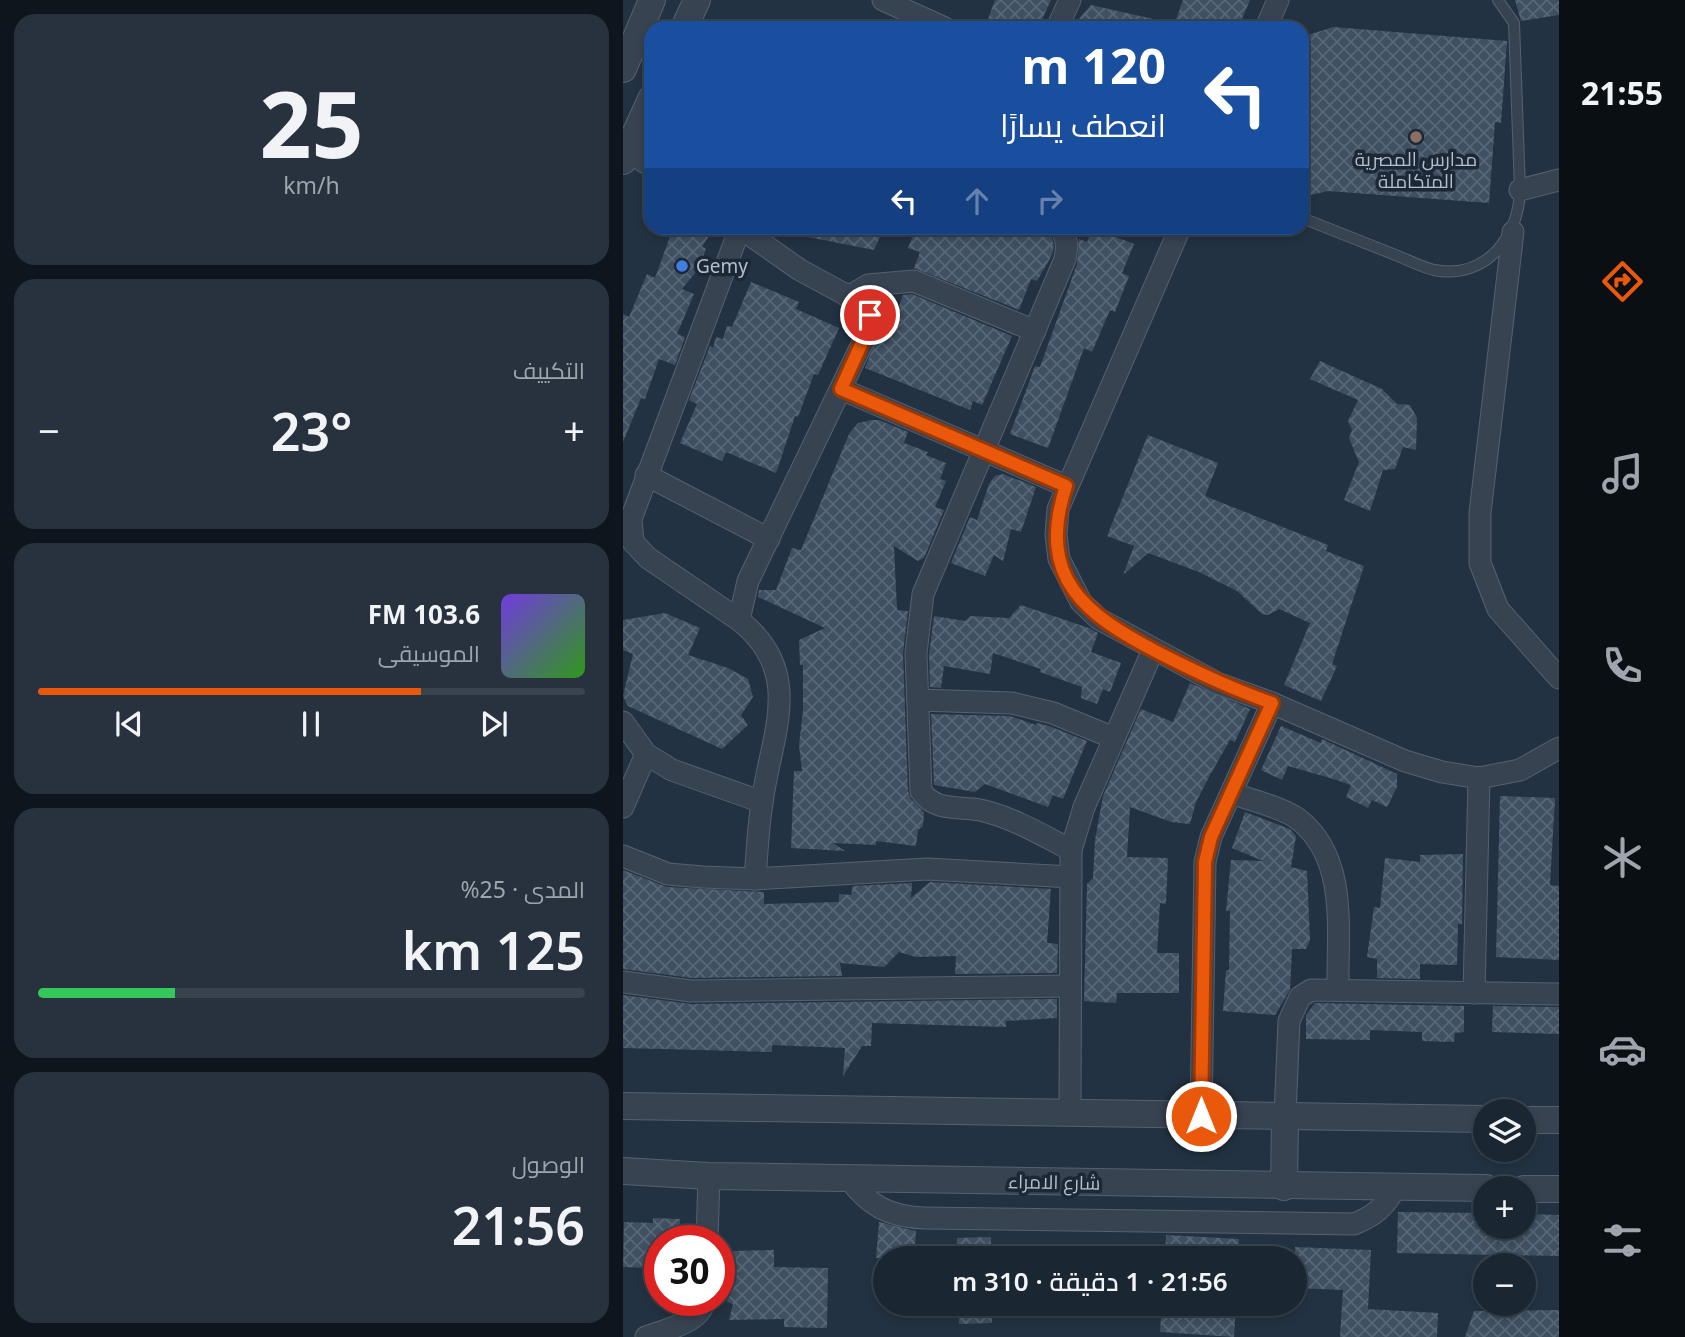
<!DOCTYPE html>
<html lang="ar">
<head>
<meta charset="utf-8">
<style>
  body { margin:0; font-family:"Noto Sans",Cairo,sans-serif; background:#27323e; color:#f1f3f6; direction:rtl; height:100vh; display:flex; flex-direction:column; font-size:26px; white-space:nowrap }
  * { box-sizing:border-box; margin:0 }
  p { font-size:23px; color:#9fa5ac }
  .icon { flex:none; width:38px; height:38px; fill:none; stroke:currentColor; stroke-width:2; stroke-linecap:round; stroke-linejoin:round }
  .map { position:relative; flex:1; overflow:hidden; direction:ltr }
  .side { display:flex; flex-direction:column; gap:14px; padding:14px; background:#0e151c; width:623px }
  .side>* { flex:none }
  .top-card { position:absolute; left:21px; top:21px; width:665px; height:214px; border-radius:21px; box-shadow:0 4px 10px #0003,0 0 0 2px #38434d; direction:rtl; background:#1a4fa0; color:#fff; overflow:hidden }
  .fabs { position:absolute; left:850px; top:1099px; display:grid; gap:14px }
  .fabs a { display:grid; place-items:center; width:63px; height:63px; border-radius:50%; background:#1a2632; box-shadow:0 4px 10px #0003,0 0 0 2px #38434d; font-size:35px }
  .speed { position:absolute; left:21px; top:1225px; display:flex; gap:14px; font-size:35px; font-weight:700; text-align:center }
  .speed>* { display:grid; place-content:center; width:91px; height:91px; border-radius:50%; background:#1a2632; box-shadow:0 4px 10px #0003,0 0 0 2px #38434d; line-height:1 }
  .speed .limit { border:10px solid #d22; background:#fff; color:#111 }
  .pin { position:absolute; display:grid; place-items:center; width:60px; height:60px; color:#fff; margin:-30px; border:4px solid #fff; border-radius:50%; box-shadow:0 2px 7px #0007 }
  .me { position:absolute; width:77px; margin:-38px; rotate:0deg; stroke-linejoin:round; filter:drop-shadow(0 0 5px #0008) }
  .turn { display:flex; align-items:center; gap:24px; height:147px; padding:0 28px; font-size:32px }
  .turn .icon { width:91px; height:91px; stroke-width:2.5 }
  .turn b { display:block; font-size:49px; line-height:60px }
  .lanes { display:flex; align-items:center; height:66px; padding:0 28px; background:#0003; justify-content:center; gap:35px; direction:ltr }
  .lanes .off { opacity:.35 }
  .big { font-size:52px; font-weight:600; line-height:1.1 }
  .side .widget { flex:1; display:flex; flex-direction:column; justify-content:center; gap:10px; min-width:0; padding:0 24px; border-radius:21px; background:#27323e }
  .side .dial { align-items:center; gap:0 }
  .dial b { font-size:91px; line-height:1 }
  .song { display:flex; align-items:center; gap:21px }
  .cover { width:84px; height:84px; border-radius:10px; background:linear-gradient(135deg,hsl(260 70% 55%),hsl(110 70% 35%)) }
  .played { height:7px; border-radius:4px; background:linear-gradient(90deg,#ea580c 70%,#38434d 70%) }
  .keys { display:flex; justify-content:space-around; direction:ltr }
  .heat { display:flex; justify-content:space-between; align-items:center; font-size:38px; direction:ltr }
  .charge { height:10px; border-radius:5px; background:linear-gradient(90deg,#34c759 25%,#38434d 0) }
  .trip { position:absolute; left:250px; top:1246px; width:434px; height:70px; border-radius:35px; background:#1a2632; box-shadow:0 4px 10px #0003,0 0 0 2px #38434d; font-weight:600; line-height:70px; text-align:center; direction:rtl }
  main { display:flex; flex:1; min-height:0 }
  .menu { display:flex; flex-direction:column; width:126px; justify-content:space-around; align-items:center; background:#0a0f14; color:#9fa5ac }
  .menu .icon { width:49px; height:49px }
  .menu .current { color:#ea580c }
  .menu b { font-size:32px; color:#f1f3f6 }
  .map>svg:first-child { display:block }
  .building { fill:url(#building-cross-hatch) }
  .lines { fill:none; stroke-linecap:round; stroke-linejoin:round }
  .service-casing { stroke:#56616f; stroke-width:12 }
  .minor-casing { stroke:#56616f; stroke-width:23 }
  .tertiary-casing { stroke:#56616f; stroke-width:28 }
  .service { stroke:#384352; stroke-width:10 }
  .minor { stroke:#384352; stroke-width:21 }
  .tertiary { stroke:#384352; stroke-width:26 }
  .route-casing { stroke:#983908; stroke-width:18 }
  .route { stroke:#ea580c; stroke-width:12 }
  .education-dot { fill:#8d6e63; stroke:#1d2837; stroke-width:2.5 }
  .shop-dot { fill:#3f7fe0; stroke:#1d2837; stroke-width:2.5 }
  .labels { text-anchor:middle; dominant-baseline:central; stroke-width:7; stroke-linejoin:round; paint-order:stroke }
  .poi-label { font-size:19px; fill:#b5becc; stroke:#1d2837 }
  .street-label { font-size:19px; fill:#b5becc; stroke:#1d2837 }
</style>
</head>
<body>
<main>
<nav class="menu">
<b>21:55</b>
<svg class="icon current" aria-label="directions" viewBox="0 0 24 24"><path d="M12 3l9 9-9 9-9-9zM9 14v-3h6M13 9l2 2-2 2"/></svg>
<svg class="icon" aria-label="music" viewBox="0 0 24 24"><path d="M9 18V5l10-2v13"/><circle cx="6" cy="18" r="3"/><circle cx="16" cy="16" r="3"/></svg>
<svg class="icon" aria-label="phone" viewBox="0 0 24 24"><path d="M5 4h4l2 5-3 2q2 4 5 5l2-3 5 2v4C11 20 4 13 5 4z"/></svg>
<svg class="icon" aria-label="climate" viewBox="0 0 24 24"><path d="M12 3v18M4 7l16 10M4 17L20 7"/></svg>
<svg class="icon" aria-label="car" viewBox="0 0 24 24"><path d="M5 17H2v-5l4-1 3-4h7l3 4 3 1v5h-3M9 17h6M6 11h13"/><circle cx="7" cy="17" r="2"/><circle cx="17" cy="17" r="2"/></svg>
<svg class="icon" aria-label="filters" viewBox="0 0 24 24"><path d="M4 7h16M4 17h16"/><circle cx="9" cy="7" r="2"/><circle cx="15" cy="17" r="2"/></svg>
</nav>
<div class="map">
<svg width="936" height="1337" viewBox="0 0 936 1337">
  <defs>
    <pattern id="building-cross-hatch" width="8" height="8" patternUnits="userSpaceOnUse" patternTransform="scale(1.75)"><rect width="8" height="8" fill="#3f5062"/><path d="M0 0l8 8M0 8l8-8" fill="none" stroke="#586777"/></pattern>
  </defs>
  <rect width="100%" height="100%" fill="#233242"/>
  <g class="building">
    <path d="M372 0H428L415 28H389L365 19Z"/>
    <path d="M560 0H627L615 28H550Z"/>
    <path d="M892 0H936V15L898 21Z"/>
    <path d="M468 5 535 20 534 28H448Z"/>
    <path d="M710 27 884 41 878 123 872 122 866 203 705 191 684 196 679 165V76L685 35Z"/>
    <path d="M50 228H91L79 247 83 248 77 267 59 289 71 294 54 334 62 337 52 365 36 359 22 399 18 398 0 442V314L6 317 24 274 32 278Z"/>
    <path d="M185 228H261L251 250 185 237Z"/>
    <path d="M293 228H426L431 246 429 255 414 281 408 279 396 310 291 268 297 252 285 248Z"/>
    <path d="M470 228 511 244 499 273 506 276 492 312 487 310 469 352 461 348 425 448 387 434 412 366 417 367 454 264 456 239 464 242Z"/>
    <path d="M128 282 176 302 173 309 216 328 195 375 191 374 175 417 172 416 153 473 103 452 99 461 57 443 74 404 66 400 87 346 90 348 93 337 100 339 104 326 109 327Z"/>
    <path d="M289 294 389 336 359 405 350 401 347 410 242 368 258 327 267 330 280 295Z"/>
    <path d="M697 361 759 389 774 404 787 405 794 418 793 450 780 447 772 469 760 470 747 511 721 500 736 462 726 438 729 430 725 421 735 400 687 379Z"/>
    <path d="M248 420H256L285 432 281 443 305 452 303 455 323 463 317 479 323 481 312 507 321 510 301 558 295 561 271 546 274 610 285 611 280 653 285 791 288 799 301 812 300 826 295 830 293 846 253 841V845L210 843 222 851 168 848 171 771H179L176 745 180 711V665H177L176 640 202 628 135 597 136 590H153L169 548 178 550 226 434 235 423Z"/>
    <path d="M525 435 595 463 582 496 705 545 703 551 741 566 709 664 714 666 698 701 661 685 687 623 656 609 645 615 639 614 614 591 576 572 525 553 500 575 511 546 484 536Z"/>
    <path d="M380 474 413 487 398 532 388 529 380 561 371 555 362 576 328 563 347 517 354 520 366 484 372 476Z"/>
    <path d="M398 605 466 628 475 633 468 652 498 663 487 692 480 689 474 704 458 698 459 687 417 672 418 669 370 653 367 674 321 666 318 688 307 687 306 654 311 616 342 621 347 616 386 618Z"/>
    <path d="M42 613 77 628 65 655 105 668 125 679 130 697 118 715 125 725 99 749 5 706 0 696 10 654 0 650V620Z"/>
    <path d="M567 683 627 709 612 742 607 740 587 775 573 802 567 824 548 822 507 807 504 857 545 858 543 904 537 903 534 953H556V993H494L493 1003 461 1001 464 884 470 878 472 840 480 796 518 709 550 722Z"/>
    <path d="M308 714 387 716 413 725 414 723 426 726 464 741 440 799 430 795 425 807 362 784 352 792 311 785Z"/>
    <path d="M658 726 698 743 699 739 774 774V787L764 807 749 800 745 808 723 797 728 785 707 778 665 766 659 780 638 770Z"/>
    <path d="M877 796 932 798 927 885 936 886V960L873 957Z"/>
    <path d="M622 812 667 829 673 836 668 867 684 871 687 940 683 949H669L667 990 652 1015 600 1011 603 970H606L607 911H603L608 860 640 861 609 848Z"/>
    <path d="M840 854 839 924H835L834 965 797 964V979L754 978V959L744 957 751 907 757 908 762 858 797 862V855Z"/>
    <path d="M0 870 44 887 141 892V904L216 902V894L228 895 230 886 289 883 288 898 307 882 428 889 424 943 435 944 434 973 332 974 333 956 293 957 276 952 261 967 217 963 219 976 69 978 0 969Z"/>
    <path d="M0 995 68 1004 434 999V1018L383 1021V1027L249 1023 248 1046H239L220 1076 222 1048 149 1045V1052L0 1048Z"/>
    <path d="M692 1003 841 1006V1032L832 1033 831 1042 799 1041V1032L747 1030V1040L683 1039V1015Z"/>
    <path d="M870 1006 936 1007V1034L869 1032Z"/>
    <path d="M775 1212 859 1213V1227H901V1214L936 1215V1256L774 1253Z"/>
    <path d="M30 1218 57 1219 56 1241H37V1263L26 1262V1268L0 1267 1 1222 30 1223Z"/>
    <path d="M256 1222 293 1231 291 1258H253Z"/>
    <path d="M543 1235 616 1239 615 1258H542Z"/>
    <path d="M368 1237V1258H334V1238Z"/>
    <path d="M672 1247 748 1250 745 1309 815 1313 814 1337H717L720 1290 672 1288Z"/>
    <path d="M151 1250V1267L205 1268 204 1328 161 1327V1319L106 1320 110 1304 104 1302 109 1251Z"/>
    <path d="M335 1304H369V1323L336 1324Z"/>
    <path d="M539 1304H613L611 1337 537 1332Z"/>
    <path d="M936 1310V1337H842L851 1311Z"/>
  </g>
  <g class="lines">
    <defs>
      <path id="service" d="M679 218C709 230 740 242 770 254 783 259 798 267 811 270 863 280 896 237 897 190L891 23 875 0"/>
      <g id="minor">
        <path d="M260 0 322 28"/>
        <path d="M434 28 447 0"/>
        <path d="M643 28 655 0"/>
        <path d="M4 151 28 166"/>
        <path d="M897 190 936 180"/>
        <path d="M117 228 177 270 238 303 247 315 240 342 125 581 116 620C183 673 148 734 139 803 135 828 134 854 132 879"/>
        <path d="M439 228 444 245 442 259 300 594 293 653 298 791C312 812 335 806 357 810 389 817 419 835 448 850"/>
        <path d="M557 228 435 509 433 535 436 559 458 602 476 619 594 683 649 703 782 761 819 772 856 778 897 770 936 748"/>
        <path d="M890 232 857 513V563L875 609 936 678"/>
        <path d="M225 297 245 285 291 281 412 331"/>
        <path d="M218 389 443 486"/>
        <path d="M23 475 146 539"/>
        <path d="M116 620 25 558 10 542 8 519 117 228"/>
        <path d="M295 700 389 703 430 713 491 738"/>
        <path d="M0 722 23 754 49 770 139 802"/>
        <path d="M609 793C629 801 659 807 675 819 726 858 714 932 715 988"/>
        <path d="M0 807 23 754"/>
        <path d="M0 856 45 874 80 877 132 879 304 869 448 877"/>
        <path d="M0 982 68 991 446 986"/>
        <path d="M851 993 856 778"/>
        <path d="M447 1113 448 850 461 807 530 650"/>
        <path d="M578 1116 582 862 588 837 649 703"/>
        <path d="M662 1116 666 1021 677 997 688 990 936 994"/>
        <path d="M225 1177C245 1206 267 1217 302 1218L731 1224C751 1216 762 1207 772 1188"/>
        <path d="M84 1241 86 1176"/>
        <path d="M23 1337C43 1329 77 1324 82 1300"/>
      </g>
      <g id="tertiary">
        <path d="M61 28 74 0"/>
        <path d="M0 69 29 0"/>
        <path d="M0 161 28 99"/>
        <path d="M0 1106 863 1119"/>
        <path d="M901 1120H936"/>
        <path d="M0 1171 86 1176 863 1188"/>
        <path d="M661 1187 662 1116"/>
        <path d="M901 1189H936"/>
      </g>
    </defs>
    <use href="#service" class="service-casing"/>
    <use href="#minor" class="minor-casing"/>
    <use href="#tertiary" class="tertiary-casing"/>
    <use href="#service" class="service"/>
    <use href="#minor" class="minor"/>
    <use href="#tertiary" class="tertiary"/>
  </g>
  <g class="lines">
    <defs>
      <path id="route" d="M247 315 245 329 218 389 443 486C413 578 461 614 536 653 573 672 609 689 649 703L588 837 582 862 578 1116"/>
    </defs>
    <use href="#route" class="route-casing"/>
    <use href="#route" class="route"/>
  </g>
  <circle class="education-dot" cx="793" cy="137" r="7"/>
  <circle class="shop-dot" cx="59" cy="266" r="7"/>
  <g class="labels">
    <g class="poi-label">
      <text x="793" y="159">مدارس المصرية<tspan x="793" dy="22">المتكاملة</tspan></text>
      <text x="73" y="266" text-anchor="start">Gemy</text>
    </g>
    <g class="street-label">
      <text transform="translate(431 1182) rotate(1)">شارع الامراء</text>
    </g>
  </g>
</svg>
<div class="fabs">
<a><svg class="icon" aria-label="layers" viewBox="0 0 24 24"><path d="M12 4l9 5-9 5-9-5zM3 14l9 5 9-5"/></svg></a>
<a>+</a>
<a>−</a>
</div>
<div class="speed"><div class="limit">30</div></div>
<div class="pin" style="left:247px;top:315px;background:#d93025"><svg class="icon" aria-label="arrive" viewBox="0 0 24 24"><path d="M6 21V4h12l-3 4 3 4H6"/></svg></div>
<svg class="me" style="left:578px;top:1116px" viewBox="-20 -20 40 40"><circle r="17" fill="#ea580c" stroke="#fff" stroke-width="3"/><path d="M0-11L8 9 0 5-8 9z" fill="#fff"/></svg>
<div class="trip">21:56 · 1 دقيقة · 310 m</div>
<div class="top-card">
<div class="turn"><svg class="icon" aria-label="left" viewBox="0 0 24 24"><path d="M17 20v-9H6M10 6l-5 5 5 5"/></svg><div><b>120 m</b>انعطف يسارًا</div></div>
<div class="lanes"><svg class="icon" aria-label="left" viewBox="0 0 24 24"><path d="M17 20v-9H6M10 6l-5 5 5 5"/></svg><svg class="icon off" aria-label="ahead" viewBox="0 0 24 24"><path d="M12 20V5M6 11l6-6 6 6"/></svg><svg class="icon off" aria-label="right" viewBox="0 0 24 24"><path d="M7 20v-9h11M14 6l5 5-5 5"/></svg></div>
</div>
</div>
<section class="side">
<div class="widget dial"><b>25</b><p>km/h</p></div>
<div class="widget"><p>التكييف</p>
<div class="heat"><a>−</a><b class="big">23°</b><a>+</a></div>
</div>
<div class="widget">
<div class="song"><i class="cover"></i><div><b>103.6 FM</b><p>الموسيقى</p></div></div>
<div class="played"></div>
<div class="keys"><svg class="icon" aria-label="previous" viewBox="0 0 24 24"><path d="M18 5L8 12l10 7zM5 5v14"/></svg><svg class="icon" aria-label="pause" viewBox="0 0 24 24"><path d="M8 5v14M16 5v14"/></svg><svg class="icon" aria-label="next" viewBox="0 0 24 24"><path d="M6 5l10 7-10 7zM19 5v14"/></svg></div>
</div>
<div class="widget"><p>المدى · 25%</p><b class="big">125 km</b><div class="charge"></div></div>
<div class="widget"><p>الوصول</p><b class="big">21:56</b></div>
</section>
</main>
</body>
</html>
